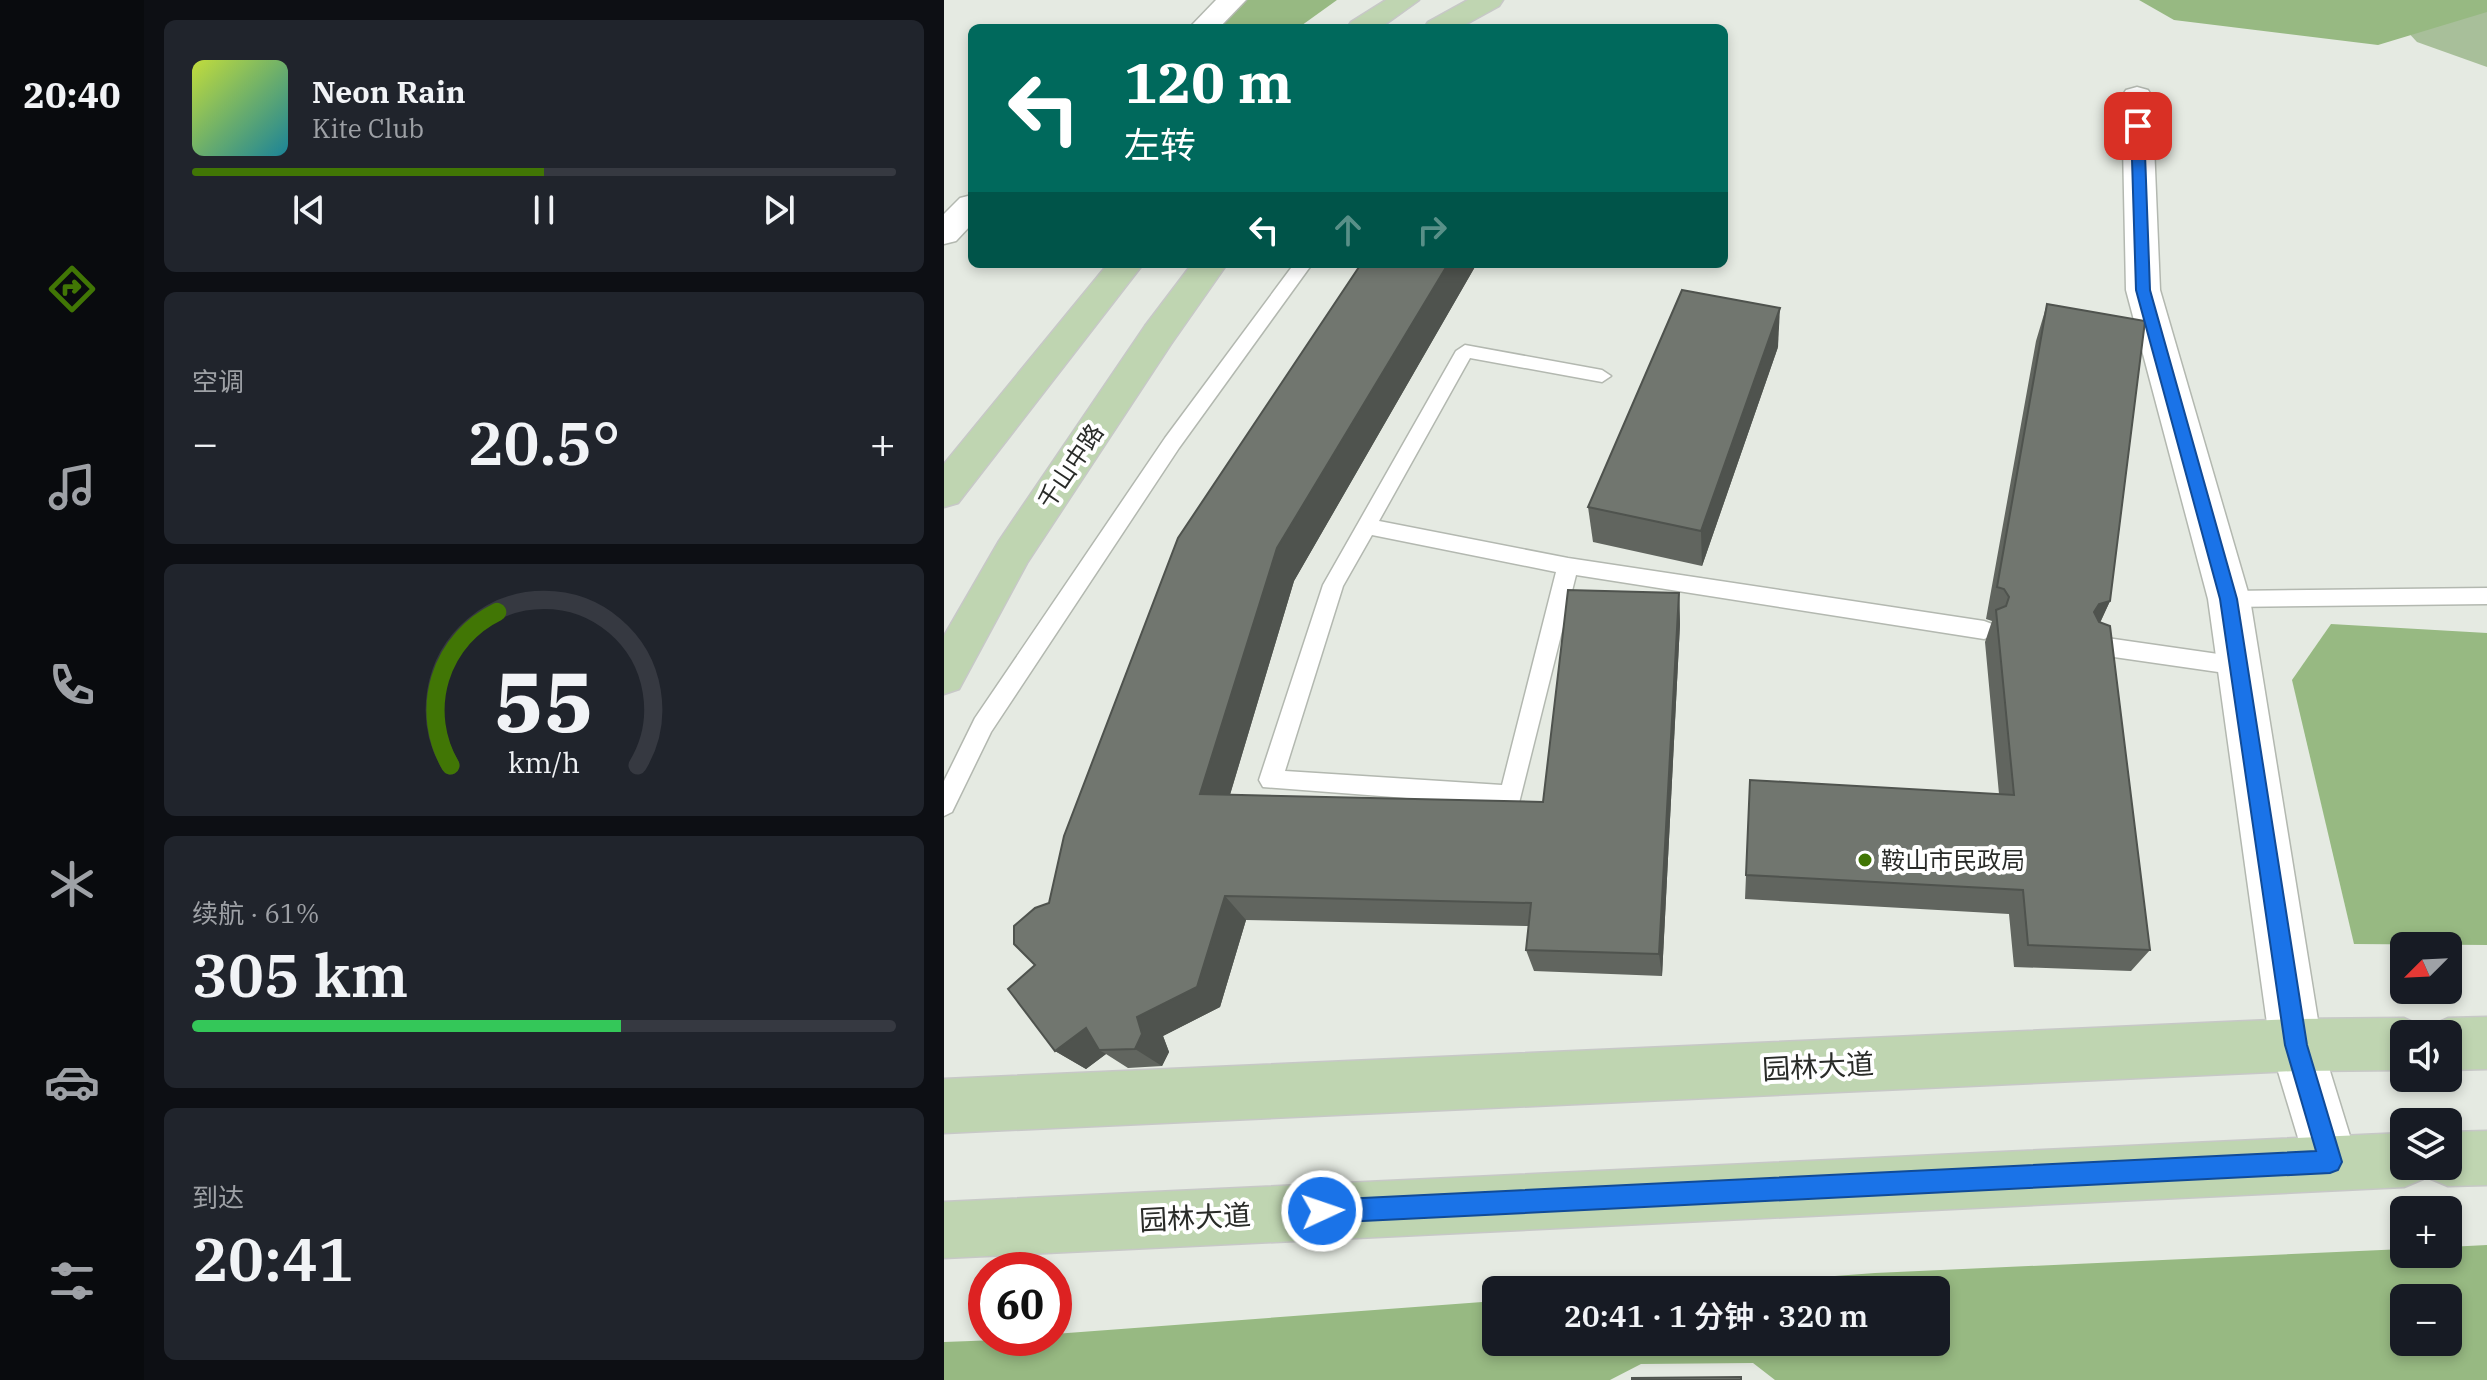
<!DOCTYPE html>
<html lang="zh">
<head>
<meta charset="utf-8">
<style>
  body { margin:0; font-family:"IBM Plex Serif","Noto Sans SC",serif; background:#20242c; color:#f1f3f6; height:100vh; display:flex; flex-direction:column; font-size:30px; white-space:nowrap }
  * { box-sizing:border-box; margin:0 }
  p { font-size:26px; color:#9ea1a6 }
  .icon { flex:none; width:44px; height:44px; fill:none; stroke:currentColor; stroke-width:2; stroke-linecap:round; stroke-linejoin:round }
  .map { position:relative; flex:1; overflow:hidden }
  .drawer { display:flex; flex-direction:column; gap:20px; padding:20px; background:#0d0f14; width:800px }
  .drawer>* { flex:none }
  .hud { position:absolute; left:24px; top:24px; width:760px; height:244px; border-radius:12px; box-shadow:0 4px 12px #0003; background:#00695c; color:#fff; overflow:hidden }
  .needle { width:52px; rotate:246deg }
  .buttons { position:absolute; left:1446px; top:932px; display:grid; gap:16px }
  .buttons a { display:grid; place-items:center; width:72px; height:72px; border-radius:12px; background:#171b24; box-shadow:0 4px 12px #0003; font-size:40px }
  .speed { position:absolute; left:24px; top:1252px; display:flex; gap:16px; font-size:40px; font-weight:700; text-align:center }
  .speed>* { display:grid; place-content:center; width:104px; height:104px; border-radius:50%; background:#171b24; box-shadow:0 4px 12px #0003; line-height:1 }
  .speed .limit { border:12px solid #d22; background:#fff; color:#111 }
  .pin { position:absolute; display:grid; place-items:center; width:68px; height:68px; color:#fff; margin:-34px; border-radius:16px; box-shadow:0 4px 12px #0006 }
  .me { position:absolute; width:88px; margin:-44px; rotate:87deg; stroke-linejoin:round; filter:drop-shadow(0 0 6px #0008) }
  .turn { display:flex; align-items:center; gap:28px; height:168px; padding:0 24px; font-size:36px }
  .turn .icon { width:104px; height:104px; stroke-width:2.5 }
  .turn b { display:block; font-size:56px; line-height:68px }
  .lanes { display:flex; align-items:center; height:76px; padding:0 24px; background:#0003; justify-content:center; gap:40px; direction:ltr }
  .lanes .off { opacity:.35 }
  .big { font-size:60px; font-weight:600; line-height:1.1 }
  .drawer .tile { flex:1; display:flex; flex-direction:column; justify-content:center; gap:12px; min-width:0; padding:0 28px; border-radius:12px; background:#20242c }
  .drawer .dial { align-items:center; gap:0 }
  .dial svg { height:208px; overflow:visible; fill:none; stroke:#363941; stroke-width:7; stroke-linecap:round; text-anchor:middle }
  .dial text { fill:#f1f3f6; stroke:none }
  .song { display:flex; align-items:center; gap:24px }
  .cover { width:96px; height:96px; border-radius:12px; background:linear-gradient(135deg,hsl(70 70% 55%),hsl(190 70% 35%)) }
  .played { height:8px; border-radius:4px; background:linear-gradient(90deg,#417605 50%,#363941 50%) }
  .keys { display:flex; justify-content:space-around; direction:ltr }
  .heat { display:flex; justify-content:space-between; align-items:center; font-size:44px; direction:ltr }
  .charge { height:12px; border-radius:6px; background:linear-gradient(90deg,#34c759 61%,#363941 0) }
  .trip { position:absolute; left:538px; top:1276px; width:468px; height:80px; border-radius:12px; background:#171b24; box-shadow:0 4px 12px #0003; font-weight:600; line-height:80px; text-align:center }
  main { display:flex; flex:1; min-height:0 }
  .dock { display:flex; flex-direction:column; width:144px; justify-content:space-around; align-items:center; background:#090b0e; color:#9ea1a6 }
  .dock .icon { width:56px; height:56px }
  .dock .current { color:#417605 }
  .dock b { font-size:36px; color:#f1f3f6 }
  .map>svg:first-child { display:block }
  .green { fill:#a8bf9a }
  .forest { fill:#97b982; fill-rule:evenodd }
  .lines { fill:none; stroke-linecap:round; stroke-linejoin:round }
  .service-casing { stroke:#b3b8b0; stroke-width:3 }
  .minor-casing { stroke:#b3b8b0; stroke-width:3 }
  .primary-casing { stroke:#c7c8c7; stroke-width:3 }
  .service { fill:#fff; fill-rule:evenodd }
  .minor { fill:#fff; fill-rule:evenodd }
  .primary { fill:#bfd5b1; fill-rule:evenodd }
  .wall { fill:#61655f }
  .shaded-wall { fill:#4f534e }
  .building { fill:#71766f; stroke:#4f534e; stroke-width:2 }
  .route { fill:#1a73e8; stroke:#114b97; stroke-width:2 }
  .poi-dot { fill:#417605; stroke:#fff; stroke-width:3 }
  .labels { text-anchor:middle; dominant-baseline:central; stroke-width:8; stroke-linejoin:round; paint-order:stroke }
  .street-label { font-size:24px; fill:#292b28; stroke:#fff }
  .poi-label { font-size:24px; fill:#292b28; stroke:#fff; text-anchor:start }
  .near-street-label { font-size:28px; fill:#292b28; stroke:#fff }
</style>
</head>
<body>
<main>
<nav class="dock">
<b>20:40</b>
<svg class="icon current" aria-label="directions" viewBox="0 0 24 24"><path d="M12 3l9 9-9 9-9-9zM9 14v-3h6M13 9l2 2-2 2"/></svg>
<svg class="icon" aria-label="music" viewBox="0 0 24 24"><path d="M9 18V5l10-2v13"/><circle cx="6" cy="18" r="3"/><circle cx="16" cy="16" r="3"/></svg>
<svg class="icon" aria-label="phone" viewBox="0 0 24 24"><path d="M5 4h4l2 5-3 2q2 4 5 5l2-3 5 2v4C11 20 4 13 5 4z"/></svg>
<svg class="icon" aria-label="climate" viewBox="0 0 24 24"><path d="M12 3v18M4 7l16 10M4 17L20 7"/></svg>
<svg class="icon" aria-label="car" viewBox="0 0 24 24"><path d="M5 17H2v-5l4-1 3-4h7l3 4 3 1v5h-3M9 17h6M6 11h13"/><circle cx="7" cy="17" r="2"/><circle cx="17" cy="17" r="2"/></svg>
<svg class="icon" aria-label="filters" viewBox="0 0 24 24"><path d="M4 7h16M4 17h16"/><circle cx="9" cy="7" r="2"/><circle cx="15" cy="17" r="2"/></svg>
</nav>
<section class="drawer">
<div class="tile">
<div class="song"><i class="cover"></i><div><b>Neon Rain</b><p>Kite Club</p></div></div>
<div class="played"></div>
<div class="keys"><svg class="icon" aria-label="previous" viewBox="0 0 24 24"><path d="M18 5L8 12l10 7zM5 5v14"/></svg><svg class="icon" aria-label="pause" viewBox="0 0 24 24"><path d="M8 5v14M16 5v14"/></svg><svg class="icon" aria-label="next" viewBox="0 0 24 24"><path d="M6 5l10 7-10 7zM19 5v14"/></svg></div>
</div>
<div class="tile"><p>空调</p>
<div class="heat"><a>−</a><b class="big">20.5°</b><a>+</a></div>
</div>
<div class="tile dial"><svg viewBox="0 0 100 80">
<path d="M14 69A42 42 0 1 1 86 69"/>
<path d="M14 69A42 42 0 0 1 32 10" stroke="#417605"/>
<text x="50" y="56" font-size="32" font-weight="700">55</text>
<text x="50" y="72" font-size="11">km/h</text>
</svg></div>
<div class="tile"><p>续航 · 61%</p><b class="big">305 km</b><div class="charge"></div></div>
<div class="tile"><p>到达</p><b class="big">20:41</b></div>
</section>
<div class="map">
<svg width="1543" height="1380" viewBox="0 0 1543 1380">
  <rect width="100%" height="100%" fill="#e5eae2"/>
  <path class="green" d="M1434 0H1543V67L1473 42Z"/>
  <g class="forest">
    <path d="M280 0H393L354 28H250Z"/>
    <path d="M1195 0H1543V12L1434 45 1230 20Z"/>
    <path d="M1387 624 1543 633V945L1410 944 1348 680Z"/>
    <path d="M1543 1245V1380H831L809 1363 697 1364 666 1380H0V1342L110 1338V1334L552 1301V1342H992V1290H703L931 1273 1460 1249V1254H1504V1247ZM1460 1298H1504V1342H1460Z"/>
  </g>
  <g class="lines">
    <defs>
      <g id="service">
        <path d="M350 264H368L235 448 47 732 8 812 0 816V781L31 718 221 438Z"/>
        <path d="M521 345 658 370 667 376 658 382 526 358 435 521 624 558 1040 621 1048 624 1051 630 1048 636 1040 639 632 575 575 803 567 806 319 787 315 780 379 585 512 351ZM428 535 612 572 558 785 341 771 399 586Z"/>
        <path d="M1543 588V604L1285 607 1278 605 1275 599 1278 593 1285 591Z"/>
        <path d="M1149 636 1295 657 1303 660 1306 666 1303 672 1295 675 1149 654 1141 651 1138 645 1141 639Z"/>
      </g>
      <g id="minor">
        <path d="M272 0H302L275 28H245Z"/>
        <path d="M1193 87 1204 90 1208 96 1216 290 1306 599 1378 1045 1414 1162 1405 1181 1386 1190 1367 1181 1326 1045 1264 599 1182 290 1178 96 1182 90Z"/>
        <path d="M28 195V224L12 241 0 244V214L16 198Z"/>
      </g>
      <g id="primary">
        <path d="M442 0H475L436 28H403L407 22Z"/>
        <path d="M524 0H559L555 6 515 28H480L484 22Z"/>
        <path d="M164 264H199L14 503 0 507V464Z"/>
        <path d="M248 264H283L227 344 83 563 15 689 0 694V636L55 541 201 326Z"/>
        <path d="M1543 1017V1069L1504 1070V1034H1482L1486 1026 1504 1018Z"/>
        <path d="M1460 1018 1478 1026 1482 1034H1460V1070L1352 1071 0 1133V1079L1352 1019Z"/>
        <path d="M1543 1131V1185L1504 1186 1485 1178 1482 1173 1479 1179 1460 1187 0 1258V1202L1460 1133V1166H1504V1132Z"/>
      </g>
    </defs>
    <use href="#service" class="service-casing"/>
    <use href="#minor" class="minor-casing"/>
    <use href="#primary" class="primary-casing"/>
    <use href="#service" class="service"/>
    <use href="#minor" class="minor"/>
    <use href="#primary" class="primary"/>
  </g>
  <g class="wall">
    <path d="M417 264 532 265 350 581 286 795 599 802 735 593 736 624 718 976 590 971 582 950 585 926 302 920 276 1007 219 1036 225 1052 218 1066 184 1068 162 1054 142 1069 111 1051 91 965 105 903Z"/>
    <path d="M1103 304 1166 601 1156 623 1206 950 1187 971 1070 967 1065 914 801 899 806 780 1055 794 1041 642 1048 621 1042 619 1092 341Z"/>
    <path d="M834 347 758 566 649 542 644 507Z"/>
  </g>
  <g class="shaded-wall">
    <path d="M504 264 532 265 350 581 278 821 256 794 333 548Z"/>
    <path d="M836 308 834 347 758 566 757 531Z"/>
    <path d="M735 593 736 624 718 976 715 954Z"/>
    <path d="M1166 601 1151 633 1150 612 1155 604Z"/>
    <path d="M281 896 302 920 276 1007 219 1036 225 1052 218 1066 191 1049 193 1017Z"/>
    <path d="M142 1028 155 1050 162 1054 142 1069 111 1051Z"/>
  </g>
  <g class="building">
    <path d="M417 264H504L333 548 256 794 599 802 624 590 735 593 715 954 582 950 587 903 281 896 253 987 193 1017 198 1034 191 1049 155 1050 142 1028 111 1051 64 989 91 965 70 944V926L91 908 105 903 120 836 234 538Z"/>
    <path d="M738 290 836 308 757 531 644 507Z"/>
    <path d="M1103 304 1201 321 1166 601 1155 604 1150 612 1155 622 1166 626 1206 950 1084 945 1079 890 802 875 806 780 1070 795 1052 610 1062 606 1065 597 1060 589 1053 587Z"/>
    <path d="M797 1377V1380H688V1378Z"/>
  </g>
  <path class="route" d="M1194 122 1200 126 1206 290 1293 599 1363 1045 1398 1162 1394 1170 1386 1173 378 1223 370 1219 367 1211 370 1203 378 1200 1372 1151 1341 1045 1276 599 1192 290 1187 126Z"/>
  <circle class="poi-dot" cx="921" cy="860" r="8"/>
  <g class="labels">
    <g class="street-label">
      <text transform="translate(126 466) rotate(-56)">千山中路</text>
    </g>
    <g class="poi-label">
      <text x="937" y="860">鞍山市民政局</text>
    </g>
    <g class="near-street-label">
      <text transform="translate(874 1066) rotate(-3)">园林大道</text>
      <text transform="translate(251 1217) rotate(-3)">园林大道</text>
    </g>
  </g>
</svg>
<div class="buttons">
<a><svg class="needle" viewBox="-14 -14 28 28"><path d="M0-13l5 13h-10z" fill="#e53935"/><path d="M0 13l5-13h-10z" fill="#9ea1a6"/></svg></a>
<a><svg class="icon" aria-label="sound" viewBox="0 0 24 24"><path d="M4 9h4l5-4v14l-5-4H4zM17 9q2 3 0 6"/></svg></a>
<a><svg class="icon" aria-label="layers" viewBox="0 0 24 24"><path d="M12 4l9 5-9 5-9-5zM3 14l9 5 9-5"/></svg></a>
<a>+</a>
<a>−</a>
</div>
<div class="speed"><div class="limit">60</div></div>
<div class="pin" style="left:1194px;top:126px;background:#d93025"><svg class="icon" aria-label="arrive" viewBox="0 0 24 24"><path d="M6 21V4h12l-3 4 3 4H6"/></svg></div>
<svg class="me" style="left:378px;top:1211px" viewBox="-20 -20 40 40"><circle r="17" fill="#1a73e8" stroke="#fff" stroke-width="3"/><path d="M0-11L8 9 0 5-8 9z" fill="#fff"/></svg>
<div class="trip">20:41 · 1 分钟 · 320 m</div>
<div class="hud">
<div class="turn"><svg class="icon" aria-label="left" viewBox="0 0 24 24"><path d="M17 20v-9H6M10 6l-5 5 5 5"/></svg><div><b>120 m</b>左转</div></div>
<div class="lanes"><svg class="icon" aria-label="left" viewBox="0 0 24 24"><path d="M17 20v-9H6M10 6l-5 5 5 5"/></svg><svg class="icon off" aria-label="ahead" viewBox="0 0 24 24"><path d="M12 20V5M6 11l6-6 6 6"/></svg><svg class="icon off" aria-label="right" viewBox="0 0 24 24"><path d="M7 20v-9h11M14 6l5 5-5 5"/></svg></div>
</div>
</div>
</main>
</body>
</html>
